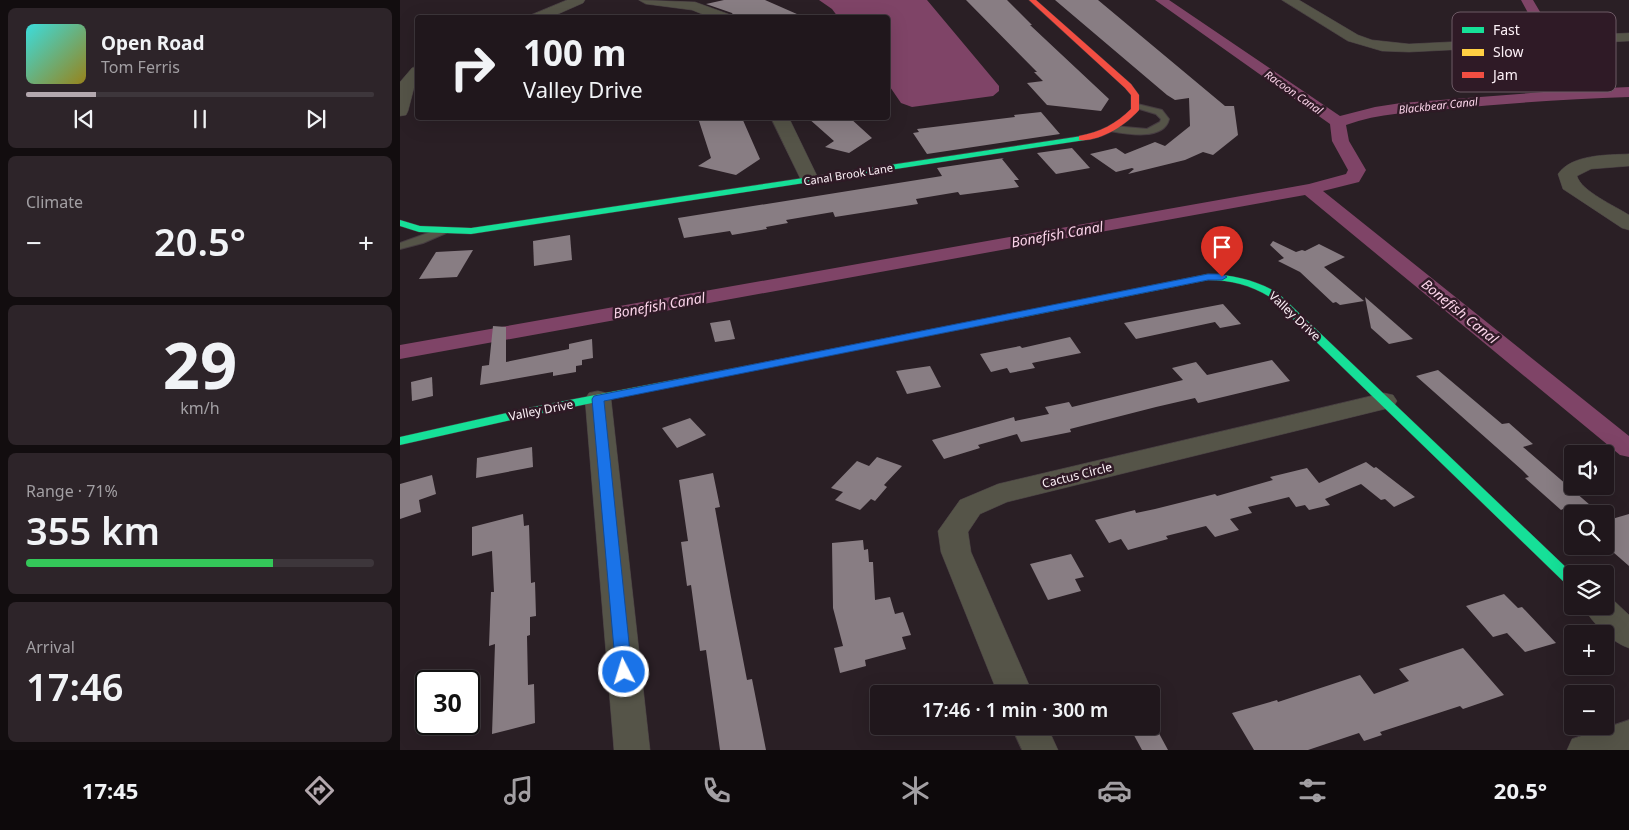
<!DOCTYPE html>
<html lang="en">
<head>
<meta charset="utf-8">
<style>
  body { margin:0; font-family:"Noto Sans",sans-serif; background:#2d2429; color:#f1f3f6; height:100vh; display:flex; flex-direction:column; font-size:19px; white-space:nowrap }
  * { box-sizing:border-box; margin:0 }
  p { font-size:16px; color:#a29fa3 }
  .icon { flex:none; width:28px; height:28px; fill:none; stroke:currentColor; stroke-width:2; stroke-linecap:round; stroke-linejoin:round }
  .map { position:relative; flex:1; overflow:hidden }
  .details { display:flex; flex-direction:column; gap:8px; padding:8px; background:#120d0f; width:400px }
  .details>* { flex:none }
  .top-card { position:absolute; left:15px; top:15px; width:475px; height:105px; border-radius:5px; box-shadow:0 5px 20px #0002,0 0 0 1px #3d363b; background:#20171c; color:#f1f3f6; overflow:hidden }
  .controls { position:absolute; left:1164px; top:445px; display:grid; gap:10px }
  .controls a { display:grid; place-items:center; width:50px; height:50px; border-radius:5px; background:#20171c; box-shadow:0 5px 20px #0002,0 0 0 1px #3d363b; font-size:25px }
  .speed { position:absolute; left:15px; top:670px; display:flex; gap:10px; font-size:25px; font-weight:700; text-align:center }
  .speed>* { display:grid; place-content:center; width:65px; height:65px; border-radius:50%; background:#20171c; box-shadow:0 5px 20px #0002,0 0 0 1px #3d363b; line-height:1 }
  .speed .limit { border:2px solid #111; border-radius:8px; background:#fff; color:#111 }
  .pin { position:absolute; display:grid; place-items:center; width:42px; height:42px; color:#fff; margin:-51px -21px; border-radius:50% 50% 50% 0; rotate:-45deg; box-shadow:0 0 5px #0007 }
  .pin .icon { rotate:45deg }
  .me { position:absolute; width:55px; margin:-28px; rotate:355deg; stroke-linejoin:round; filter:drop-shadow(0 0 4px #0008) }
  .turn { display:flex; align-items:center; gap:18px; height:105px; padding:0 25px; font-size:22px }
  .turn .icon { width:65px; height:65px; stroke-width:2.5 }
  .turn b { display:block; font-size:35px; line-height:42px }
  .big { font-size:38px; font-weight:600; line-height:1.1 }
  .details .widget { flex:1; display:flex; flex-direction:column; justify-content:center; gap:8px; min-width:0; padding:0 18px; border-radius:8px; background:#2d2429 }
  .details .dial { align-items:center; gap:0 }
  .dial b { font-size:65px; line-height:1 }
  .song { display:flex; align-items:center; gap:15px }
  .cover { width:60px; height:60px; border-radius:8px; background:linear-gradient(135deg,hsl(180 70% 55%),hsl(50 70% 35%)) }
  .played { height:5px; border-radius:2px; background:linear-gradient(90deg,#b3a8ae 20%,#3d363b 20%) }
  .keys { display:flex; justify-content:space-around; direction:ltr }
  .heat { display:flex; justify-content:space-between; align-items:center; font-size:28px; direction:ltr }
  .charge { height:8px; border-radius:4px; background:linear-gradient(90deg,#34c759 71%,#3d363b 0) }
  .trip { position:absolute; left:470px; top:685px; width:290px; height:50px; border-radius:5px; background:#20171c; box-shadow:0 5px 20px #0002,0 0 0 1px #3d363b; font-weight:600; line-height:50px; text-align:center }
  .tab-bar { display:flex; height:80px; justify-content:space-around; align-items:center; background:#0d090b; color:#a29fa3 }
  .tab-bar .icon { width:35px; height:35px }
  .tab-bar .selected { color:#b3a8ae }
  .tab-bar b { font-size:22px; color:#f1f3f6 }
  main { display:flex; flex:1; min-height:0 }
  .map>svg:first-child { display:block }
  .water { fill:#7f4467 }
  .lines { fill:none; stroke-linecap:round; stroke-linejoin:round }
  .canal { fill:#7f4467; fill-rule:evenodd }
  .building { fill:#887d83 }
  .lane-casing { stroke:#473d42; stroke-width:2 }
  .street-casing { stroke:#473d42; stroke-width:1 }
  .fast-casing { stroke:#473d42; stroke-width:1 }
  .slow-casing { stroke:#473d42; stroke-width:1 }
  .jam-casing { stroke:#473d42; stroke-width:1 }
  .lane { fill:#555448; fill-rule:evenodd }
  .street { fill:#555448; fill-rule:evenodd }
  .fast { fill:#16e098; fill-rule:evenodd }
  .slow { fill:#ffcf43; fill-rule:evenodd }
  .jam { fill:#f24e42; fill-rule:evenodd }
  .route { fill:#1a73e8; stroke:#114b97 }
  .labels { text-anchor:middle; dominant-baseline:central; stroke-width:5; stroke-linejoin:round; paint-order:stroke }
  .far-water-label { font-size:11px; font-style:italic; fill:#fad3e8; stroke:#2f1a26 }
  .far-street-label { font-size:11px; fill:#fdf1f7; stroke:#2f1a26 }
  .street-label { font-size:12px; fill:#fdf1f7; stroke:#2f1a26 }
  .water-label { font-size:14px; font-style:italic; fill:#fad3e8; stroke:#2f1a26 }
  .key { fill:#2f1a26; stroke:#6d5a65; stroke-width:1 }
  .key-label { font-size:14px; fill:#fdf1f7 }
</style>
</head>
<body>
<main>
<section class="details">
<div class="widget">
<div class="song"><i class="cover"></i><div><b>Open Road</b><p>Tom Ferris</p></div></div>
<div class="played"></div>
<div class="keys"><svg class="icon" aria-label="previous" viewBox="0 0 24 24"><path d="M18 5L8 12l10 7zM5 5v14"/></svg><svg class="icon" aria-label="pause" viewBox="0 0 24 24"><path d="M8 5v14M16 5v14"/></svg><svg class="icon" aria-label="next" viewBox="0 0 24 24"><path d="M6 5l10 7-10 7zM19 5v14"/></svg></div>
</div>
<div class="widget"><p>Climate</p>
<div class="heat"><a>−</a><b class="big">20.5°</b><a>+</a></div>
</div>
<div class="widget dial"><b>29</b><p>km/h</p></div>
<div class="widget"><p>Range · 71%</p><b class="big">355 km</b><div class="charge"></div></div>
<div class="widget"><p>Arrival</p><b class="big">17:46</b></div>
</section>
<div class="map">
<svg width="1229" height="750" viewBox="0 0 1229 750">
  <rect width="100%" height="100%" fill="#2a1f25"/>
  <path class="water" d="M419 0H527L599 86V91L593 96 512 107 501 103 488 84V18L438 17 432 9Z"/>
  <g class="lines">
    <path class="canal" d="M755 0H769L940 116 975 107 1001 103 1170 90 1145 44 1147 41 1141 37 1121 0H1133L1155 37 1153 40 1159 44 1185 89 1229 87V97C1169 99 1109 103 1048 109 1014 112 979 113 946 125L949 141 966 170 959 182 923 191 1229 436V457L1220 455 905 195 0 359V345L909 184 946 174 948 170 932 141 930 124Z"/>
  </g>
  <g class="building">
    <path d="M324 0H365L406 18H335L332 13 306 4Z"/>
    <path d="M566 0H607L632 25H630L709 99 701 111 647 105 627 83 643 81 634 72H637Z"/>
    <path d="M655 0H698L825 106H834L838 135 813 155 803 152 785 160 728 174 734 169 732 168 716 172 690 154 716 148 725 154 755 142 765 146 790 126 789 98 775 100 767 95Z"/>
    <path d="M641 112 660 134 527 154 513 133 519 132 517 129 615 117 614 115Z"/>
    <path d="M298 118H342L360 159 336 175 298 166 311 158Z"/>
    <path d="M408 118H450L472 138 449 153 425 147 434 141Z"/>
    <path d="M672 148 690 168 656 174 637 153Z"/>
    <path d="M604 158 602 159 619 180H614L619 187 560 195 558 192 516 199 518 204 435 217 433 212 386 220 388 223 366 227 367 229 332 235 330 231 284 238 278 218 542 176 537 168Z"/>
    <path d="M170 235 172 260 134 266 133 241Z"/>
    <path d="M873 241 896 252 902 250 905 251 919 244 945 257 924 267 964 301 940 305 936 302 933 303 900 272 878 261 884 258 870 245Z"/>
    <path d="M73 250 57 277 19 279 36 252Z"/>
    <path d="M965 297 1013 339 989 344 971 328Z"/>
    <path d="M823 304 841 324 820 328 815 322 736 339 724 323Z"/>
    <path d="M330 320 335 339 315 342 310 323Z"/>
    <path d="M93 326 106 327V362L169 349V344L192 339 193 358 182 360V365L176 366V372L153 376V372L80 385 82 366 89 365Z"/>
    <path d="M670 337 681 353 632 363 635 368 610 373 607 368 591 372 580 354 620 346 622 348Z"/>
    <path d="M872 360 890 381 798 403 795 398 756 407 670 429 671 432 621 442 617 434 578 445 580 448 544 459 532 440 614 417 615 421 649 414 645 407 669 402 672 407 783 380 772 368 796 362 807 375Z"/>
    <path d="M530 366 541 387 507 394 496 371Z"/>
    <path d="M1038 370 1102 424 1109 423 1133 444 1123 447 1190 505 1168 512 1165 508 1161 510 1125 478 1129 477 1122 470 1016 376Z"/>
    <path d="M32 377 33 396 12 401 11 382Z"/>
    <path d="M290 418 306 435 277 448 262 428Z"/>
    <path d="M132 447 133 467 76 478 77 458Z"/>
    <path d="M477 457 502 466 484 485 487 487 475 501 471 499 460 510 435 500 443 492 431 488 457 461 469 466Z"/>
    <path d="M966 462 974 468 976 467 1015 497 994 507 985 499 981 500 961 484 925 499 930 505 909 510 905 505 896 507 889 497 848 507 852 513 830 519 839 530 815 537 806 526 766 536 768 539 728 550 721 539 709 543 695 520 735 510 736 513 755 509 815 494 817 496 873 480 870 477 907 468 919 483Z"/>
    <path d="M313 473 320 507 315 508 331 597 347 680 352 679 366 750H320L306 650 300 651 291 585 287 586 281 542 288 541 279 480Z"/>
    <path d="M32 475 36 494 19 500 21 512 0 519V484Z"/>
    <path d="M123 514 124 526 129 525 131 583 135 582 136 616 130 617V635L127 636 128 685 134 684 135 723 92 734 95 644 89 646 91 592H94L92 551 72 556V527Z"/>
    <path d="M1229 514V566L1205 545V521Z"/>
    <path d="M463 540 464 550 468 549 469 562H473L475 600 490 597 495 614 503 612 511 635 502 637 506 649 465 660 466 666 440 673 434 648 443 646 433 608 432 543Z"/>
    <path d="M671 554 684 577 675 579 681 591 648 600 630 564Z"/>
    <path d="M1104 594 1118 608 1122 607 1156 643 1125 652 1107 633 1093 637 1066 606Z"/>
    <path d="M1063 648 1104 695 1063 709 1060 706 980 732 982 735 964 741 959 733 908 750H854L832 713 877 700 878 702 960 675 974 694 1009 681 999 669Z"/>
    <path d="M729 726H755L768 750H742Z"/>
  </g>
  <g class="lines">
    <defs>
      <g id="lane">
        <path d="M733 103 762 110 769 119C764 141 726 134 710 131L709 129 713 126 747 129 760 122 761 119 756 114 733 107Z"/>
        <path d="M42 228 46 229 47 231 46 233 23 243 0 249V243Z"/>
      </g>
      <g id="street">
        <path d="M167 0H185L183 3 149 18H129L131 15Z"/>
        <path d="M239 0 295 2 331 15 333 18H312L292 10 246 4Z"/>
        <path d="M882 0H899L958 35 972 40 1009 44 1229 33V41L1009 52 982 51 948 41Z"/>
        <path d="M18 66V81L15 84 8 111 6 115 0 116V82L12 68Z"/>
        <path d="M371 118H389L419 180 417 184 410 186 403 184 401 180Z"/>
        <path d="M1229 154V166L1191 169 1177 176C1181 191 1215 206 1229 215V230L1222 228 1163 189 1158 174C1172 154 1207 155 1229 154Z"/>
        <path d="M198 391 207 393 211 399 250 750H214L185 399 189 393Z"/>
        <path d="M984 393 993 395 997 401 993 407 607 502 580 514 568 532 571 552 633 694H598L541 552 538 531 560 500 598 484Z"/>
        <path d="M1205 596 1210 597 1229 615V648C1211 642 1192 623 1183 606H1205Z"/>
        <path d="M1229 720V750H1167L1172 739Z"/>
        <path d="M611 726H647L658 750H622Z"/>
      </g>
      <g id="fast">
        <path d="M682 136 686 138 685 140 71 234 19 232 0 226V220L20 226 71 228Z"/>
        <path d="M808 274C833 275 856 280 878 293L1173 574 1172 586 1167 585 870 297C850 285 831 280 808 280L619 318 614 315 619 312Z"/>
        <path d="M356 364 360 365 362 367 360 369 133 415 0 445V437L133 407Z"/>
      </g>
      <path id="slow" d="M619 312 623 313 624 315 623 317 356 370 350 367 356 364Z"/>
      <path id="jam" d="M629 0H636L731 84 739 95V110C726 125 700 142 679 140V136C700 132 716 124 731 109V95L725 88Z"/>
    </defs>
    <use href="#lane" class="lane-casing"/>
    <use href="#street" class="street-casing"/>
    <use href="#fast" class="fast-casing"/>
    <use href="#slow" class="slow-casing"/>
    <use href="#jam" class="jam-casing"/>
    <use href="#lane" class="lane"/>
    <use href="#street" class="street"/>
    <use href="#fast" class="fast"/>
    <use href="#slow" class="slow"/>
    <use href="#jam" class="jam"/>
  </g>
  <path class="route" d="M808 274H822L827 277 822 280H808L204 401 232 672 230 676 224 678 219 676 216 672 192 399 194 396Z"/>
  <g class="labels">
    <g class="far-water-label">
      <text transform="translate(894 92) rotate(35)">Racoon Canal</text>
      <text transform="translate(1038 105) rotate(-6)">Blackbear Canal</text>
    </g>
    <g class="far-street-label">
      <text transform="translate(448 174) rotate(-9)">Canal Brook Lane</text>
    </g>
    <g class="street-label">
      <text transform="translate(895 316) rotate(43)">Valley Drive</text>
      <text transform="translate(141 410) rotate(-11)">Valley Drive</text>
      <text transform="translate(677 475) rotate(-14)">Cactus Circle</text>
    </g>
    <g class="water-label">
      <text transform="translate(657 234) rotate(-10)">Bonefish Canal</text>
      <text transform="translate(259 305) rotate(-10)">Bonefish Canal</text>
      <text transform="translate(1060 311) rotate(39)">Bonefish Canal</text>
    </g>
  </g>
  <rect x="1052" y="12" width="164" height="80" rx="8" class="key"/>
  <rect x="1062" y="27" width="22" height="6" fill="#16e098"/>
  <rect x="1062" y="49" width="22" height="7" fill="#ffcf43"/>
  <rect x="1062" y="72" width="22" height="6" fill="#f24e42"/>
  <g class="key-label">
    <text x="1093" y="35">Fast</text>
    <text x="1093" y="57">Slow</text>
    <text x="1093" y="80">Jam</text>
  </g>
</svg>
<div class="controls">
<a><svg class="icon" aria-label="sound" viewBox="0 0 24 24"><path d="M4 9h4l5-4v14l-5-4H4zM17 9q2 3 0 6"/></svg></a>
<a><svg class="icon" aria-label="search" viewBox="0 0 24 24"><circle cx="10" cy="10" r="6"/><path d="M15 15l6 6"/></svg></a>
<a><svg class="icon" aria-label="layers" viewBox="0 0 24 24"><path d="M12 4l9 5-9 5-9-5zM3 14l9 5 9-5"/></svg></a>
<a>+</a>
<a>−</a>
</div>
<div class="speed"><div class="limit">30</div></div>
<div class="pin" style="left:822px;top:277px;background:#d93025"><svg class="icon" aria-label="arrive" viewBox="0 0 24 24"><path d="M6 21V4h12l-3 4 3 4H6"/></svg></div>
<svg class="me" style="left:224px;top:672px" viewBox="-20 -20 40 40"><circle r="17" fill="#1a73e8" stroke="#fff" stroke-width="3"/><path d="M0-11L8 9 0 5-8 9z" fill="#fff"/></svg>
<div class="trip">17:46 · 1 min · 300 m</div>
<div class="top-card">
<div class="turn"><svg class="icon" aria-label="right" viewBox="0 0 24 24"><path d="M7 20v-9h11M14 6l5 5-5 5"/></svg><div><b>100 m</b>Valley Drive</div></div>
</div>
</div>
</main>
<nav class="tab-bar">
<b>17:45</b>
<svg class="icon selected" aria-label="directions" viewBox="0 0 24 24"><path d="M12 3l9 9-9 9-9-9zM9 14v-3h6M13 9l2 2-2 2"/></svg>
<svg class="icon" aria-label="music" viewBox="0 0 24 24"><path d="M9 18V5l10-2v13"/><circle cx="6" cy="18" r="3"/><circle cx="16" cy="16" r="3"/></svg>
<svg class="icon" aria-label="phone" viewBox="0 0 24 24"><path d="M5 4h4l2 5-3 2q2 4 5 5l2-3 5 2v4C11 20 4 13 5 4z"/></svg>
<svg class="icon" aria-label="climate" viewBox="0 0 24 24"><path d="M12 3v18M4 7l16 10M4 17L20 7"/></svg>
<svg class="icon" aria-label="car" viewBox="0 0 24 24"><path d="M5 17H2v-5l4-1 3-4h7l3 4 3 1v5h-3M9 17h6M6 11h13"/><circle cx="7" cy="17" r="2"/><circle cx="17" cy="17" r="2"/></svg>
<svg class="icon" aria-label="filters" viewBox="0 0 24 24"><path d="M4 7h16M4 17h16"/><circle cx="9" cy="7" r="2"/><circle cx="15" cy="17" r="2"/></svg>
<b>20.5°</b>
</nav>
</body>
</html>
